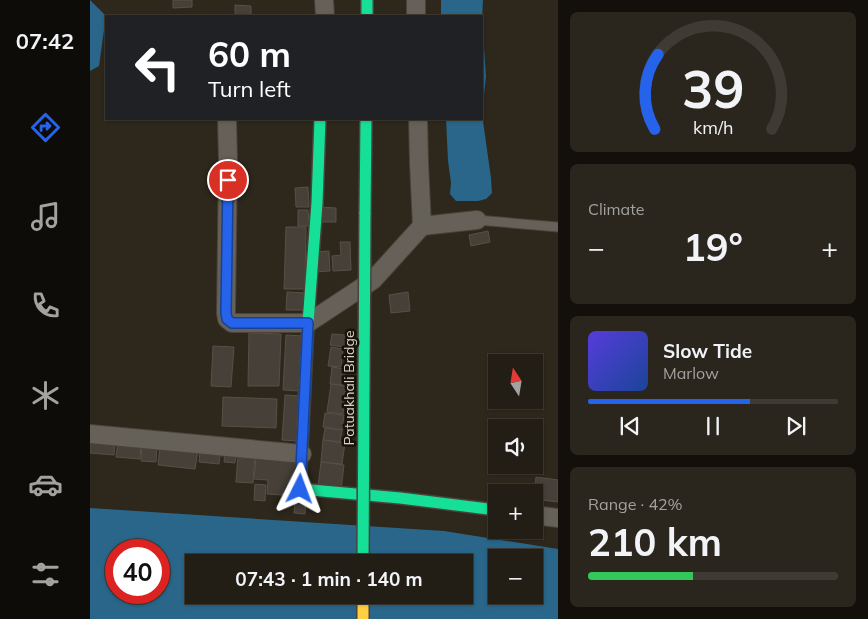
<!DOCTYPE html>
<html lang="en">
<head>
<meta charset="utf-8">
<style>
  body { margin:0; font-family:Mulish,sans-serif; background:#2a261e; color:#f1f3f6; height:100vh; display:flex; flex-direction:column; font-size:19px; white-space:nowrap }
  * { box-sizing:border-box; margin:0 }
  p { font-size:16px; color:#a2a2a0 }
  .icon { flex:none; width:28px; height:28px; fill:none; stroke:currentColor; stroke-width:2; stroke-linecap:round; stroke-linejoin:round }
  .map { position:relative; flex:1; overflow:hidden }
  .side { display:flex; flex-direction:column; gap:12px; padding:12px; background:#13100c; width:310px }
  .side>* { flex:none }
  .top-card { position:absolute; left:15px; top:15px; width:378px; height:105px; border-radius:0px; box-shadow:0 1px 4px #0004,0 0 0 1px #3f3b34; background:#202124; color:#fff; overflow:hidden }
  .needle { width:32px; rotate:348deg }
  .buttons { position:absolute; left:398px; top:354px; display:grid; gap:10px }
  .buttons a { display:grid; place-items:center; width:55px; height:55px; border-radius:0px; background:#221d15; box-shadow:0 1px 4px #0004,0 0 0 1px #3f3b34; font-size:25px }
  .speed { position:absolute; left:15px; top:539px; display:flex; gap:10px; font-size:25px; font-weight:700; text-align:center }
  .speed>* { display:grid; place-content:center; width:65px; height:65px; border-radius:50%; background:#221d15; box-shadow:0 1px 4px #0004,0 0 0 1px #3f3b34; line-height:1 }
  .speed .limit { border:8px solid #d22; background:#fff; color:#111 }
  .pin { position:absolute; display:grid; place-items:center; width:42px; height:42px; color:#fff; margin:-21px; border:2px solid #fff; border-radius:50%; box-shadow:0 1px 5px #0007 }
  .me { position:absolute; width:55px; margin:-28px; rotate:3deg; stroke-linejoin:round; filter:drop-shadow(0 0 4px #0008) }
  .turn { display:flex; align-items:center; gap:18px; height:105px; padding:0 20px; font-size:22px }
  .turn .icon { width:65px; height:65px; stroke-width:2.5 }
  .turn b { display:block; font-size:35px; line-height:42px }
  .big { font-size:38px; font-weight:700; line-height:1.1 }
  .side .card { flex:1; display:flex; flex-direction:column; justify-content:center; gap:8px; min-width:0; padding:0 18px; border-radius:8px; background:#2a261e }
  .side .dial { align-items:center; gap:0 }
  .dial svg { height:130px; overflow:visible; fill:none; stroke:#3f3b34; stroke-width:7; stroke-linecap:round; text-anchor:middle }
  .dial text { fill:#f1f3f6; stroke:none }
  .song { display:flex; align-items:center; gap:15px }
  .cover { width:60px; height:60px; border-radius:8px; background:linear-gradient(135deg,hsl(250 70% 55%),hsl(220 70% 35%)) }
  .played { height:5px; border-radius:2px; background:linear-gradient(90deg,#2563eb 65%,#3f3b34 65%) }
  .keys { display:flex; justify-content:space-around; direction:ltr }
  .heat { display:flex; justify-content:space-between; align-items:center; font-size:28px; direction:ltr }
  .charge { height:8px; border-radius:4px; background:linear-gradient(90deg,#34c759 42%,#3f3b34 0) }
  .trip { position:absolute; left:95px; top:554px; width:288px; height:50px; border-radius:0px; background:#221d15; box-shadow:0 1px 4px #0004,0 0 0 1px #3f3b34; font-weight:700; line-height:50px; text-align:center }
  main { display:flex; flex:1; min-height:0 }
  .dock { display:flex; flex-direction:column; width:90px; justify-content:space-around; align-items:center; background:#0e0c08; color:#a2a2a0 }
  .dock .icon { width:35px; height:35px }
  .dock .on { color:#2563eb }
  .dock b { font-size:22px; color:#f1f3f6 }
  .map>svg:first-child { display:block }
  .water { fill:#296689; fill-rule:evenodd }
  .building { fill:#474038; stroke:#575047 }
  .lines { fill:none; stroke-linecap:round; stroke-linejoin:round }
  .lane-casing { stroke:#49433a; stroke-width:11 }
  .street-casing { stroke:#49433a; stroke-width:20 }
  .fast-casing { stroke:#49433a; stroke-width:14 }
  .slow-casing { stroke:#49433a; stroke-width:14 }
  .lane { stroke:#666158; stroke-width:9 }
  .street { stroke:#666158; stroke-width:18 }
  .fast { stroke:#16e098; stroke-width:11 }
  .slow { stroke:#ffcf43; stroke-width:11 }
  .fast-bridge-casing { stroke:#49433a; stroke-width:14; stroke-linecap:butt }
  .fast-bridge { stroke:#16e098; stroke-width:11 }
  .route-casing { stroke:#184099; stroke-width:12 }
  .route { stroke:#2563eb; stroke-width:9 }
  .labels { text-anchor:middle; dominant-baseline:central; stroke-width:5; stroke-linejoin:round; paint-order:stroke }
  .street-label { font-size:14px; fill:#dcd5c8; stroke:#18130a }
</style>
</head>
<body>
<main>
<nav class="dock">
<b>07:42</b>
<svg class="icon on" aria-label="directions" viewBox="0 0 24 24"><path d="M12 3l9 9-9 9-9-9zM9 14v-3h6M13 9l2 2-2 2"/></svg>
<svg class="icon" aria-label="music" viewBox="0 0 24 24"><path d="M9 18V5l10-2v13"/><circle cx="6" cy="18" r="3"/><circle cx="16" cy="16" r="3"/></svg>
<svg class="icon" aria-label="phone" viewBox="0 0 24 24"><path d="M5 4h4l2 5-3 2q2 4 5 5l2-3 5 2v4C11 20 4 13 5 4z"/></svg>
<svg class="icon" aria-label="climate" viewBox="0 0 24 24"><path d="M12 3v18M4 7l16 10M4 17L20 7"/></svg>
<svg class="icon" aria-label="car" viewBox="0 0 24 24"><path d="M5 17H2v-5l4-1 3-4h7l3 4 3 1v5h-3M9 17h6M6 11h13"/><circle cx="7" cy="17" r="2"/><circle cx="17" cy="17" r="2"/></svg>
<svg class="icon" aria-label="filters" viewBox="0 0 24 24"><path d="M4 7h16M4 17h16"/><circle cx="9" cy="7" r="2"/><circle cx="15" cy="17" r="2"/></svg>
</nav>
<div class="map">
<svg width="468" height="619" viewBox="0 0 468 619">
  <rect width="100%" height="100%" fill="#2d271c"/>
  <g class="water">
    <path d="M0 0 16 16 9 66 0 71Z"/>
    <path d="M351 0H393L392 20 396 76 392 114 401 178 402 193 396 199 388 201H366L360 194 361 183 358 161 356 119H391V16H351Z"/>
    <path d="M0 508 354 531 468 549V619H0ZM26 550H69V592H26ZM406 558H444V595H406ZM104 562H374V595H104Z"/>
  </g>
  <g class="building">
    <path d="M83 0H102V7L83 8Z"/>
    <path d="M145 5 161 6V16H145Z"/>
    <path d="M218 187 219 207H206L205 188Z"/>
    <path d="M229 207 246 208V222H229Z"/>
    <path d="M208 210H218L219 226H208Z"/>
    <path d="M196 227H216L215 289H194Z"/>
    <path d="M398 231 400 242 381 246 379 235Z"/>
    <path d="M250 242H260L261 270 243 271 242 256 251 255Z"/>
    <path d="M239 251 240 271 225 272 224 252Z"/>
    <path d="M197 292 216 293 215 310H196Z"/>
    <path d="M318 292 320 311 301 313 299 295Z"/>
    <path d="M159 333 191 334 189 386H158Z"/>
    <path d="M242 334 255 335 254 347 240 345Z"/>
    <path d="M196 335 214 336 210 391 193 390Z"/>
    <path d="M123 346 144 347 141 387 121 386Z"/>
    <path d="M241 347 253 349 251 367 238 366Z"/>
    <path d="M242 367 255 369 253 385 240 384Z"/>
    <path d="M241 384 256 386 253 414 237 412Z"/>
    <path d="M195 395 211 396 208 441 192 440Z"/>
    <path d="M133 397 187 399 186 428 132 426Z"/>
    <path d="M235 413 254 415 252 430 233 427Z"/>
    <path d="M235 428 252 430 250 442 233 440Z"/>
    <path d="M0 440 25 442 24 455 0 453Z"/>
    <path d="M233 440 255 443 252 464 231 462Z"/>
    <path d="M28 441 51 443 50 459 26 457Z"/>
    <path d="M52 444 67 445 66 462 51 461Z"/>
    <path d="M70 446 108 450 105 469 68 465Z"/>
    <path d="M110 451 130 454 129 464 109 462Z"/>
    <path d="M135 452 146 454 145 463 134 462Z"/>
    <path d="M148 454H165L163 483 146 482Z"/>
    <path d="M166 458 209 460 207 496 177 494 178 480 164 479Z"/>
    <path d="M231 462 254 465 251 490 228 487Z"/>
    <path d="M446 477 468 480V502L444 499Z"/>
    <path d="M165 484 176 485 175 501 164 500Z"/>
    <path d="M205 501H216L215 514 204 513Z"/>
  </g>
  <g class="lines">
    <defs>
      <path id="lane" d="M387 220 468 227"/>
      <g id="street">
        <path d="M234 0 235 16"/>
        <path d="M326 0V16"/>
        <path d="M137 119 138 161 136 313 137 319 142 323H218L283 280 332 226 329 163 328 119"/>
        <path d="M332 226 387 220"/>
        <path d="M0 434 212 454"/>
        <path d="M444 515 468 518"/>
      </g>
      <g id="fast">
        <path d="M277 0V16"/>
        <path d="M230 119 227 203 218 323 210 489 310 498 406 510"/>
        <path d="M275 214 276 119"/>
      </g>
      <path id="slow" d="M273 595V619"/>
    </defs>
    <use href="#lane" class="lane-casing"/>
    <use href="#street" class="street-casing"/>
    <use href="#fast" class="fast-casing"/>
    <use href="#slow" class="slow-casing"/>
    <use href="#lane" class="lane"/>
    <use href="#street" class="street"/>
    <use href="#fast" class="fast"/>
    <use href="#slow" class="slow"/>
    <defs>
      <path id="fast-bridge" d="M273 562 275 214"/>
    </defs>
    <use href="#fast-bridge" class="fast-bridge-casing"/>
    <use href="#fast-bridge" class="fast-bridge"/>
  </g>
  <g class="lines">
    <defs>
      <path id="route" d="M138 180 136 313 137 319 142 323H218L210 489"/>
    </defs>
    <use href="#route" class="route-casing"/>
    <use href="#route" class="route"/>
  </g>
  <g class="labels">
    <g class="street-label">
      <text transform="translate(259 388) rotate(-90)">Patuakhali Bridge</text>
    </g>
  </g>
</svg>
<div class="buttons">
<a><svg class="needle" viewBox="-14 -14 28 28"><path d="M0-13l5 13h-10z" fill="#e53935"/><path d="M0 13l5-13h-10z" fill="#a2a2a0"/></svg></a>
<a><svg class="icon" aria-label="sound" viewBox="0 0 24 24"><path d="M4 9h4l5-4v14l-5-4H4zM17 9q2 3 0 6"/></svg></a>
<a>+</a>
<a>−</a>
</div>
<div class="speed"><div class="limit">40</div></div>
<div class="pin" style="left:138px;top:180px;background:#d93025"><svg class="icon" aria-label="arrive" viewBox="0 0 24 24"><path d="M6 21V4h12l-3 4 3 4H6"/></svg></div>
<svg class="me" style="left:210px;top:489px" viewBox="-20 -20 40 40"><path d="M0-17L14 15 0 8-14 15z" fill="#2563eb" stroke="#fff" stroke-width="4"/></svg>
<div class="trip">07:43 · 1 min · 140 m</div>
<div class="top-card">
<div class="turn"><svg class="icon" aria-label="left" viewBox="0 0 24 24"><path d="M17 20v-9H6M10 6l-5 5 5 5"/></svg><div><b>60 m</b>Turn left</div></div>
</div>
</div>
<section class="side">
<div class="card dial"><svg viewBox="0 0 100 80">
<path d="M14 69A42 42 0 1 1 86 69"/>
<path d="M14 69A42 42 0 0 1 16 23" stroke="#2563eb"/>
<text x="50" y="56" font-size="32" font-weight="700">39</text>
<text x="50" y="72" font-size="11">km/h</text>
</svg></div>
<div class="card"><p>Climate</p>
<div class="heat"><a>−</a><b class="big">19°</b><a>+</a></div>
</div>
<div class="card">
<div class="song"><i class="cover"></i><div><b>Slow Tide</b><p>Marlow</p></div></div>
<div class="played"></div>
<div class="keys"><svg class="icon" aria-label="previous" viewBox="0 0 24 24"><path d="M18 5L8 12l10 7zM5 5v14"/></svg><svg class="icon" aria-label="pause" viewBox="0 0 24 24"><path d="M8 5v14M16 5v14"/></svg><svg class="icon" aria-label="next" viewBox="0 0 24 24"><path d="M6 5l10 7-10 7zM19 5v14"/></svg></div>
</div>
<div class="card"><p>Range · 42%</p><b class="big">210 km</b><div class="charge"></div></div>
</section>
</main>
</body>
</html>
